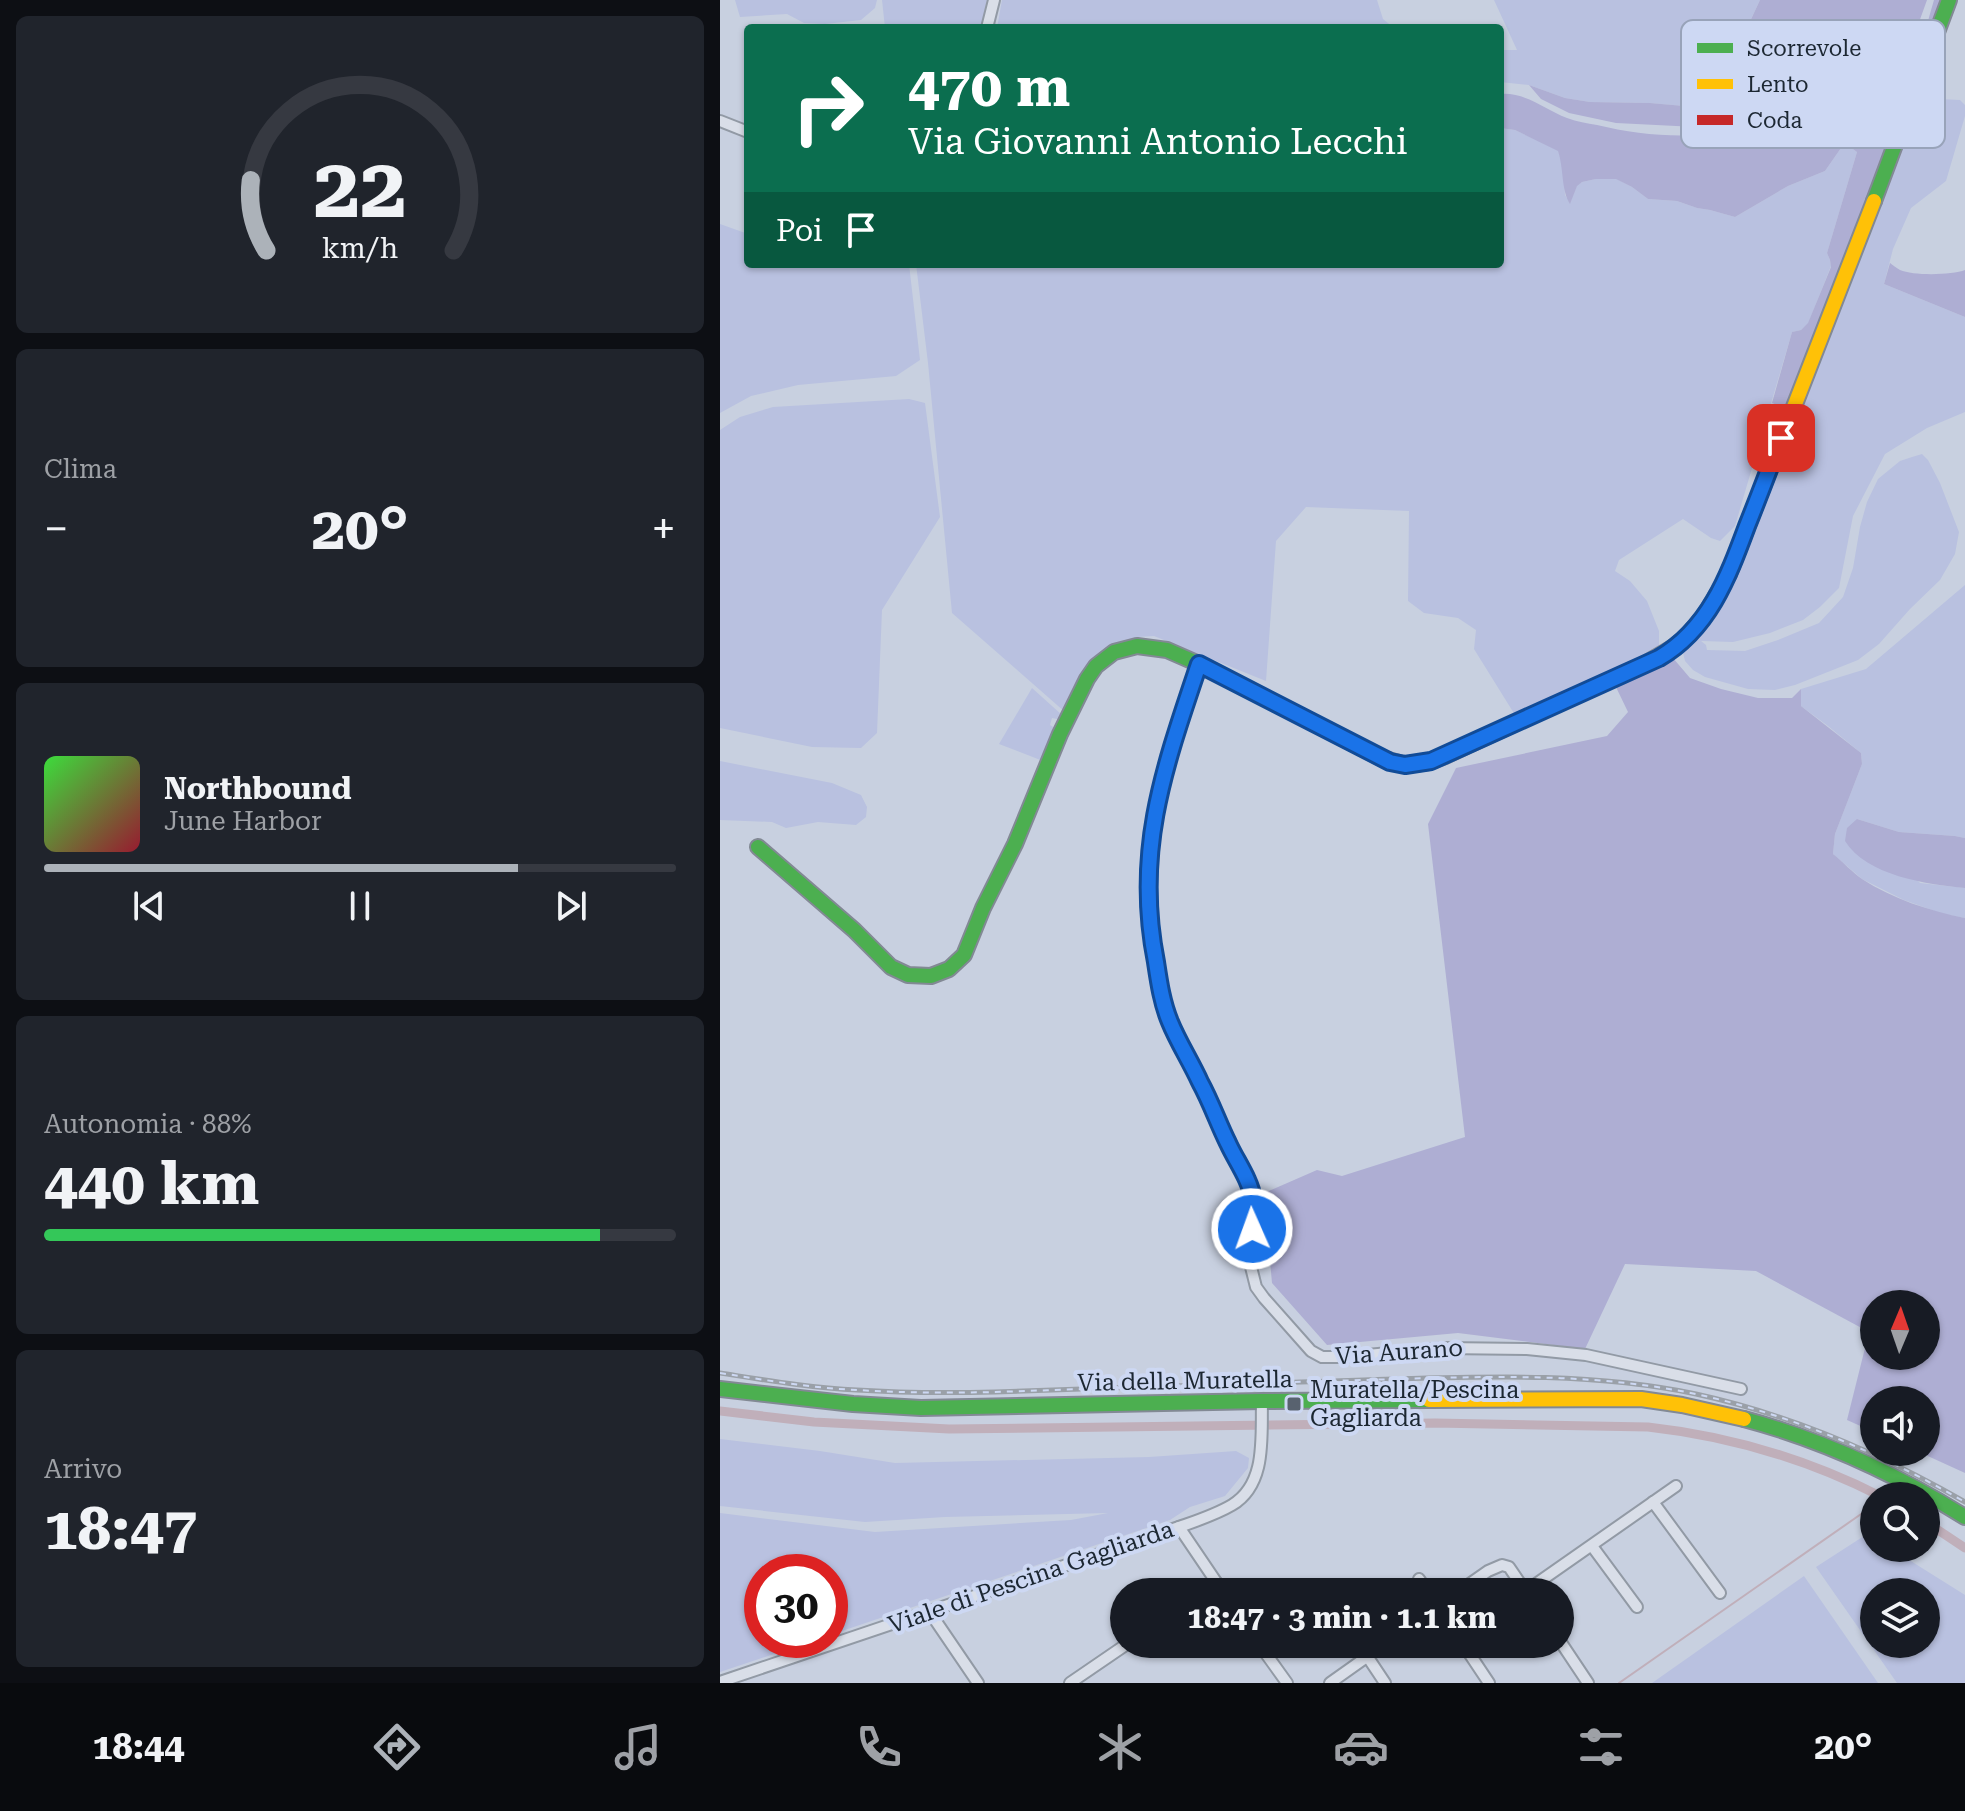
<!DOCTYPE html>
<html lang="it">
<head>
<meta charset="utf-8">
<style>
  body { margin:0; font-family:"Roboto Serif",serif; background:#20242c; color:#f1f3f6; height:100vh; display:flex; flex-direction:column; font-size:30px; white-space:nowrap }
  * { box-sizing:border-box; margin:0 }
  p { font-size:26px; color:#9ea1a6 }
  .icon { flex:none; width:44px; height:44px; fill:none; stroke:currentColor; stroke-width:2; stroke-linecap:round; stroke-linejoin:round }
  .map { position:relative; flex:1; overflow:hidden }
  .panel { display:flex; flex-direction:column; gap:16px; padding:16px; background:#0d0f14; width:720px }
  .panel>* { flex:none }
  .guide { position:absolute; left:24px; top:24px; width:760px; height:244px; border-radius:8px; box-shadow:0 2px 6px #0004; background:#0b6e4f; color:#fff; overflow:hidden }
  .needle { width:52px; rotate:2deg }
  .fabs { position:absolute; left:1140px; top:1290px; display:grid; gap:16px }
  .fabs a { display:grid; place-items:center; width:80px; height:80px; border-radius:50%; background:#171b24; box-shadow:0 2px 6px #0004; font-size:40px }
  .speed { position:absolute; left:24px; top:1554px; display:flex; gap:16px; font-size:40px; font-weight:700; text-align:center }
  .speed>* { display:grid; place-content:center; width:104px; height:104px; border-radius:50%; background:#171b24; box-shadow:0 2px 6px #0004; line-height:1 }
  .speed .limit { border:12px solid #d22; background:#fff; color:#111 }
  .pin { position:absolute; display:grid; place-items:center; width:68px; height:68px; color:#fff; margin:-34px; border-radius:16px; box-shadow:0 4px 12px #0006 }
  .me { position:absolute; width:88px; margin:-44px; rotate:358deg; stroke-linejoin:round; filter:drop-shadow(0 0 6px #0008) }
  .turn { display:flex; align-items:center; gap:28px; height:168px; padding:0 32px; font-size:36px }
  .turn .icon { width:104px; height:104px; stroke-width:2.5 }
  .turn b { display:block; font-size:56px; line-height:68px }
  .then { display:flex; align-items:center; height:76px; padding:0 32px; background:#0003; gap:16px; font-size:30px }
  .big { font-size:60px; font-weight:700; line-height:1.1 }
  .panel .tile { flex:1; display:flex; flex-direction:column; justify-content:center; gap:12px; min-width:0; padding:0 28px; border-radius:12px; background:#20242c }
  .panel .dial { align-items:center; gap:0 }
  .dial svg { height:208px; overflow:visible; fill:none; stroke:#363941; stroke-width:7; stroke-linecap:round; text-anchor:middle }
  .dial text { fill:#f1f3f6; stroke:none }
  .song { display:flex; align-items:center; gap:24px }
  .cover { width:96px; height:96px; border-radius:12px; background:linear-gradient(135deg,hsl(120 70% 55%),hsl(350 70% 35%)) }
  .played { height:8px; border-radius:4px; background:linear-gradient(90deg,#acb2b9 75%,#363941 75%) }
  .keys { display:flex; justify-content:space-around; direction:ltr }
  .heat { display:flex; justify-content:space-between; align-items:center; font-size:44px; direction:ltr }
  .charge { height:12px; border-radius:6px; background:linear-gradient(90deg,#34c759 88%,#363941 0) }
  .trip { position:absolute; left:390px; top:1578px; width:464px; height:80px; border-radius:40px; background:#171b24; box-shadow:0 2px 6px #0004; font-weight:700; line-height:80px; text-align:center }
  .menu { display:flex; height:128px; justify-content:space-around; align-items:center; background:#090b0e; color:#9ea1a6 }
  .menu .icon { width:56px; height:56px }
  .menu .active { color:#acb2b9 }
  .menu b { font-size:36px; color:#f1f3f6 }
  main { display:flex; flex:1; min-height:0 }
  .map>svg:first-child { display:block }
  .farmland { fill:#b9c1e0; fill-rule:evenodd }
  .green { fill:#aeaed3; fill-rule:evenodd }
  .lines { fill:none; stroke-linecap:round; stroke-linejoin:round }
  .stream { stroke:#c0afba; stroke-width:2 }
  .canal { stroke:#c0afba; stroke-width:9 }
  .street-casing { stroke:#929aa5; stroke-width:14 }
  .fast-casing { stroke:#828994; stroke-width:18 }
  .slow-casing { stroke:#828994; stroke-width:18 }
  .jam-casing { stroke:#828994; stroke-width:18 }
  .street { stroke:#d9dee8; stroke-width:10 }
  .fast { stroke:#4caf50; stroke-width:14 }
  .slow { stroke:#ffc107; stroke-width:14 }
  .jam { stroke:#c62828; stroke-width:14 }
  .rail-casing { stroke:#9aa0a8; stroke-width:5 }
  .rail { stroke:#cdd8f3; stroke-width:2; stroke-dasharray:6; stroke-linecap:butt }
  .route-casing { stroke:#114b97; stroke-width:20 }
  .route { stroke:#1a73e8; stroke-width:14 }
  .poi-dot { fill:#58626f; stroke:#cdd8f3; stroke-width:3 }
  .labels { text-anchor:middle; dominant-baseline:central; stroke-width:8; stroke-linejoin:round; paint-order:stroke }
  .street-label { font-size:24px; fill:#1c2732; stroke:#cdd8f3 }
  .poi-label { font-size:24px; fill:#1c2732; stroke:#cdd8f3; text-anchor:start }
  .key { fill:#cdd8f3; stroke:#98a3b9; stroke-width:2 }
  .key-label { font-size:22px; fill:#1c2732 }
</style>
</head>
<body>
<main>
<section class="panel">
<div class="tile dial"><svg viewBox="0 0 100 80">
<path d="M14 69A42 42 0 1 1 86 69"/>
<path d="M14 69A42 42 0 0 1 8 42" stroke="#acb2b9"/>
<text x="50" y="56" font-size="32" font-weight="700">22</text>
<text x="50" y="72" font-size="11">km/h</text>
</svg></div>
<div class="tile"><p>Clima</p>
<div class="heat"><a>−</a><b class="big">20°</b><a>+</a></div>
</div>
<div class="tile">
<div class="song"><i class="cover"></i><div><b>Northbound</b><p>June Harbor</p></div></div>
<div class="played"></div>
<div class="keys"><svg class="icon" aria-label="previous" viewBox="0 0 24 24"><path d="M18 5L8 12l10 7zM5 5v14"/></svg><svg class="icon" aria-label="pause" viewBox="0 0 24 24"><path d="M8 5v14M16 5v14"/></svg><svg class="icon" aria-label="next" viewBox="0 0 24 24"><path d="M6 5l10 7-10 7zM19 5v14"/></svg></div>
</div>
<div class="tile"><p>Autonomia · 88%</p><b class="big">440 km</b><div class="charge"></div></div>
<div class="tile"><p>Arrivo</p><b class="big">18:47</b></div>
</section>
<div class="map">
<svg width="1245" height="1683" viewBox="0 0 1245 1683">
  <rect width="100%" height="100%" fill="#c8d0e0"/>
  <g class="farmland">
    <path d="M15 0H157L155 8 141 20 105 24 84 23 67 14 20 17Z"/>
    <path d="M162 0H267L261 28H165Z"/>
    <path d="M282 0H657L663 19 674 28H277Z"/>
    <path d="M774 0H1040L1031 19 1028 51 1050 80V86L1047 93 1039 98 987 108 930 103 870 102 845 98 809 85 780 82V50H797Z"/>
    <path d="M1199 98 1240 100 1245 105V116L1226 181 1191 208 1173 249 1164 284 1245 317V412L1207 428 1165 454 1133 516 1119 588 1100 607 1083 620 1050 633 1013 642 981 641 986 645 987 650 1025 651 1058 640 1099 623 1123 597 1133 568 1140 527 1147 502 1158 479 1180 461 1192 457 1202 454 1208 460 1220 483 1239 532 1235 554 1220 580 1190 609 1159 644 1138 660 1075 685 1055 690 1028 689 985 677 973 670 965 661 962 649 998 603Z"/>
    <path d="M780 128 795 130 838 150 843 166 845 195 850 203 857 185 862 182 876 179H897L912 187 928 199 957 201 977 208 990 210 1015 217 1068 186 1105 171 1121 148 1130 147 1137 152 1107 253 1110 260 1111 266 1088 324 1081 330 1072 332 1015 526 1000 541 991 538 963 519 899 560 895 571 910 581 927 601 939 631V649L795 715 754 649 756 630 738 618 704 613 688 601 689 511 586 507 556 541 546 681 434 636 418 637 385 651 364 670 345 712 232 613 208 363 196 264H780Z"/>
    <path d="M0 224 28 234V264H189L200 360 176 376 78 385 31 396 0 413Z"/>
    <path d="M189 399 205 403 220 517 162 610 157 733 141 748 92 747 0 728V430L20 417 53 407Z"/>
    <path d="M1245 585V838L1235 836 1179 832 1137 819 1200 883 1245 888V918L1223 914 1184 900 1142 879 1113 854 1115 834 1142 764 1141 753 1108 726 1081 706V689L1146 669Z"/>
    <path d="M312 688 342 715V720L332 718 330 725 338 730 323 761 279 744Z"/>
    <path d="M0 761 112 783 141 795 147 807 146 817 136 825 98 822 66 828 52 822 0 820Z"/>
    <path d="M0 1439 100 1451 175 1463 429 1457 516 1451 529 1458 528 1468 505 1496 470 1507 450 1520 110 1635V1572H42V1640H96L0 1672V1513L155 1532 351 1520 388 1513 225 1517 145 1522 0 1506Z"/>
    <path d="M1144 1536 1154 1538V1548H1170L1245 1595V1683H1177L1096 1567ZM1154 1592H1206V1644H1154Z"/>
    <path d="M1084 1576 1158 1683H932Z"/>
  </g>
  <g class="green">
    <path d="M1040 0H1207L1180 75 1161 101 1134 112 1078 116 976 127 896 123 849 113 821 99 809 85 845 98 870 102 930 103 987 108 1039 98 1047 93 1050 86V80L1028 51 1025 42 1026 30Z"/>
    <path d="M1214 0H1225L1071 410 1052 403 1072 332 1081 330 1088 323 1111 267 1110 260 1107 253 1137 152 1130 147 1121 148 1105 171 1068 186 1015 217 990 210 977 208 957 201 928 199 912 187 896 179H876L862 182 857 186 850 204C841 190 844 169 838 151L795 130 780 128V94C806 92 824 109 847 118 857 122 867 123 877 125 914 134 953 138 992 134 1018 131 1043 122 1069 120 1102 117 1135 130 1163 108 1195 84 1203 36 1214 0Z"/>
    <path d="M1170 263C1173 265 1176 268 1180 270 1194 276 1232 275 1245 270V317L1164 284Z"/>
    <path d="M953 658 970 678 1001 689 1038 698H1072L1081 689V706L1141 753 1142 764 1115 834 1113 854C1123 862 1132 872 1142 879 1173 899 1210 911 1245 918V1473L1199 1452H1206V1400H1154V1432L1127 1420 1149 1332 1036 1271 905 1264 865 1349 738 1333 607 1345 552 1283 544 1193 597 1170 622 1176 745 1137 708 824 736 768 887 736 908 712 895 685 921 668ZM1154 1304H1206V1356H1154Z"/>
    <path d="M1137 819 1179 832 1235 836 1245 838V888C1206 884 1147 876 1125 841L1127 828Z"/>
  </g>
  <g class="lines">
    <path class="stream" d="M899 1683 1154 1505"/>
    <g class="canal">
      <path d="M0 1411 94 1422 229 1429 715 1423 928 1427C1009 1436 1087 1459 1160 1496"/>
      <path d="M1206 1522 1245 1548"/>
    </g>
    <defs>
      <g id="street">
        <path d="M267 28 274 0"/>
        <path d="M0 121 28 132"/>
        <path d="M479 664 453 742 439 790 430 845 429 905 432 941 443 999 450 1023 491 1103 508 1144 530 1189 533 1207 531 1267 536 1287 544 1298 591 1351 602 1357H625L724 1348 807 1349 866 1355 1021 1389"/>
        <path d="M933 1502 1000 1593"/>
        <path d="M459 1527 503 1592"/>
        <path d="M872 1546 917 1607"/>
        <path d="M699 1579 708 1592"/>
        <path d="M806 1591 956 1486"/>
        <path d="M482 1592 496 1582"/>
        <path d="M738 1592 768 1571 782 1565 789 1567 806 1592"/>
        <path d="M209 1611 258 1683"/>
        <path d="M840 1641 868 1683"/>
        <path d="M539 1644 567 1683"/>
        <path d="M639 1644 665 1683"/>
        <path d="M743 1644 769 1683"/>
        <path d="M0 1682 459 1527C476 1521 495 1515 512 1505 547 1484 541 1437 542 1401"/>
        <path d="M350 1683 407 1644"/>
        <path d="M610 1683 665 1644"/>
      </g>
      <g id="fast">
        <path d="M1154 201 1229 0"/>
        <path d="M38 847 134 930 171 967 188 975 211 976 229 969 244 955 263 908 295 844 340 734 367 679 376 666 394 652 417 646 447 650 479 664 661 758 686 765 709 762 725 756 811 716"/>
        <path d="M0 1389 133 1404 201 1408 542 1401 709 1400"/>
        <path d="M1024 1419C1103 1440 1176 1474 1245 1517"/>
      </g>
      <g id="slow">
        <path d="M1009 574 1154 201"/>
        <path d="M709 1400 921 1399 962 1405 1024 1419"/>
      </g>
      <path id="jam" d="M811 716 923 665 952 648 964 639 984 616 1009 574"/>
    </defs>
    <use href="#street" class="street-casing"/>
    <use href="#fast" class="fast-casing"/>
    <use href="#slow" class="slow-casing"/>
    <use href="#jam" class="jam-casing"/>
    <use href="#street" class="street"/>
    <use href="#fast" class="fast"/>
    <use href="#slow" class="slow"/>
    <use href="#jam" class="jam"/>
    <defs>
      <path id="rail" d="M0 1373C45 1380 91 1388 137 1390 183 1393 229 1393 275 1392 398 1388 521 1383 644 1380 755 1377 866 1371 976 1394 1072 1415 1160 1453 1245 1502"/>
    </defs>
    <use href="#rail" class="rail-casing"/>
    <use href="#rail" class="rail"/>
  </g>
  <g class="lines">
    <defs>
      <path id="route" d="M532 1229C533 1219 534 1209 533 1199 530 1179 516 1161 508 1143 498 1123 491 1102 480 1082 471 1062 458 1042 450 1022 442 1003 439 982 436 962 414 851 444 768 479 664L670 762 685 765 711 761 939 658C989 629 1008 577 1027 526 1039 496 1050 467 1061 438"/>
    </defs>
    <use href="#route" class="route-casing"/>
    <use href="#route" class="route"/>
  </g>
  <rect class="poi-dot" x="566" y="1396" width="16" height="16" rx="4"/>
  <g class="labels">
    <g class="street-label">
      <text transform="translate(679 1352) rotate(-4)">Via Aurano</text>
      <text transform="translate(465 1381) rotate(-1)">Via della Muratella</text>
      <text transform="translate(311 1577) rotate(-19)">Viale di Pescina Gagliarda</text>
    </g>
    <g class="poi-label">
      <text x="590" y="1390">Muratella/Pescina<tspan x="590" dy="28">Gagliarda</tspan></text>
    </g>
  </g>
  <rect x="961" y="20" width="264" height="128" rx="12" class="key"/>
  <rect x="977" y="43" width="36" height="10" fill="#4caf50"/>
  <rect x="977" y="79" width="36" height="10" fill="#ffc107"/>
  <rect x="977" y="115" width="36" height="10" fill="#c62828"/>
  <g class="key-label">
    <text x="1027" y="56">Scorrevole</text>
    <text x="1027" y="92">Lento</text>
    <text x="1027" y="128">Coda</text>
  </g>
</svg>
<div class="fabs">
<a><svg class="needle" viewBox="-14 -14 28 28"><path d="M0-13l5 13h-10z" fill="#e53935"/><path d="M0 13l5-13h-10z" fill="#9ea1a6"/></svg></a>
<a><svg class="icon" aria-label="sound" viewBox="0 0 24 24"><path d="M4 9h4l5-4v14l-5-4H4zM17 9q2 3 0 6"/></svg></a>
<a><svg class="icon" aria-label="search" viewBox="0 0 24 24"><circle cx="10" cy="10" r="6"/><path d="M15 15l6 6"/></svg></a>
<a><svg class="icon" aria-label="layers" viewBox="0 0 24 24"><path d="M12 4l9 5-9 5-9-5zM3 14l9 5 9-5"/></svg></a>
</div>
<div class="speed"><div class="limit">30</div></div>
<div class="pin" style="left:1061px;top:438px;background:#d93025"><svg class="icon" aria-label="arrive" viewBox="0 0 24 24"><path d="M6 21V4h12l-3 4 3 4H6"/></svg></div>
<svg class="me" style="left:532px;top:1229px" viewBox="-20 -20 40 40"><circle r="17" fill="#1a73e8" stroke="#fff" stroke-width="3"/><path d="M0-11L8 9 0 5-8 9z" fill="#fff"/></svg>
<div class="trip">18:47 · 3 min · 1.1 km</div>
<div class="guide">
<div class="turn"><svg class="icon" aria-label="right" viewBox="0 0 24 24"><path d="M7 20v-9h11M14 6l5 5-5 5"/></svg><div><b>470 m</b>Via Giovanni Antonio Lecchi</div></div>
<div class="then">Poi<svg class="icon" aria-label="arrive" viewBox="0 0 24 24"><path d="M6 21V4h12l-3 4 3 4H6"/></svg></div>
</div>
</div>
</main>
<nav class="menu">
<b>18:44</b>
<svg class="icon active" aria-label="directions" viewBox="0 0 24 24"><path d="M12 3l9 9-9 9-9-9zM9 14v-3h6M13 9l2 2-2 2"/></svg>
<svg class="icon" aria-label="music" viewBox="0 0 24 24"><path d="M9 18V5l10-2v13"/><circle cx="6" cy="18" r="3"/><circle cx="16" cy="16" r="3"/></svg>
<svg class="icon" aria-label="phone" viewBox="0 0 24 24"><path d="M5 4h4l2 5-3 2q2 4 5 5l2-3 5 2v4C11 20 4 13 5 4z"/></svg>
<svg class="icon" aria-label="climate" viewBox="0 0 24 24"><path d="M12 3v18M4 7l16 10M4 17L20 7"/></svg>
<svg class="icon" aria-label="car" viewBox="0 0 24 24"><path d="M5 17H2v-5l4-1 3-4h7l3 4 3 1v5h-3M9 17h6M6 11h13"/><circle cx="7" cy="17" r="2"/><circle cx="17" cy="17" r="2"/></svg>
<svg class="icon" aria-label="filters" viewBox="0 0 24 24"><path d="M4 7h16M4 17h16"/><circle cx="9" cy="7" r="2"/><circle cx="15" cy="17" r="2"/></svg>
<b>20°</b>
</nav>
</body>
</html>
